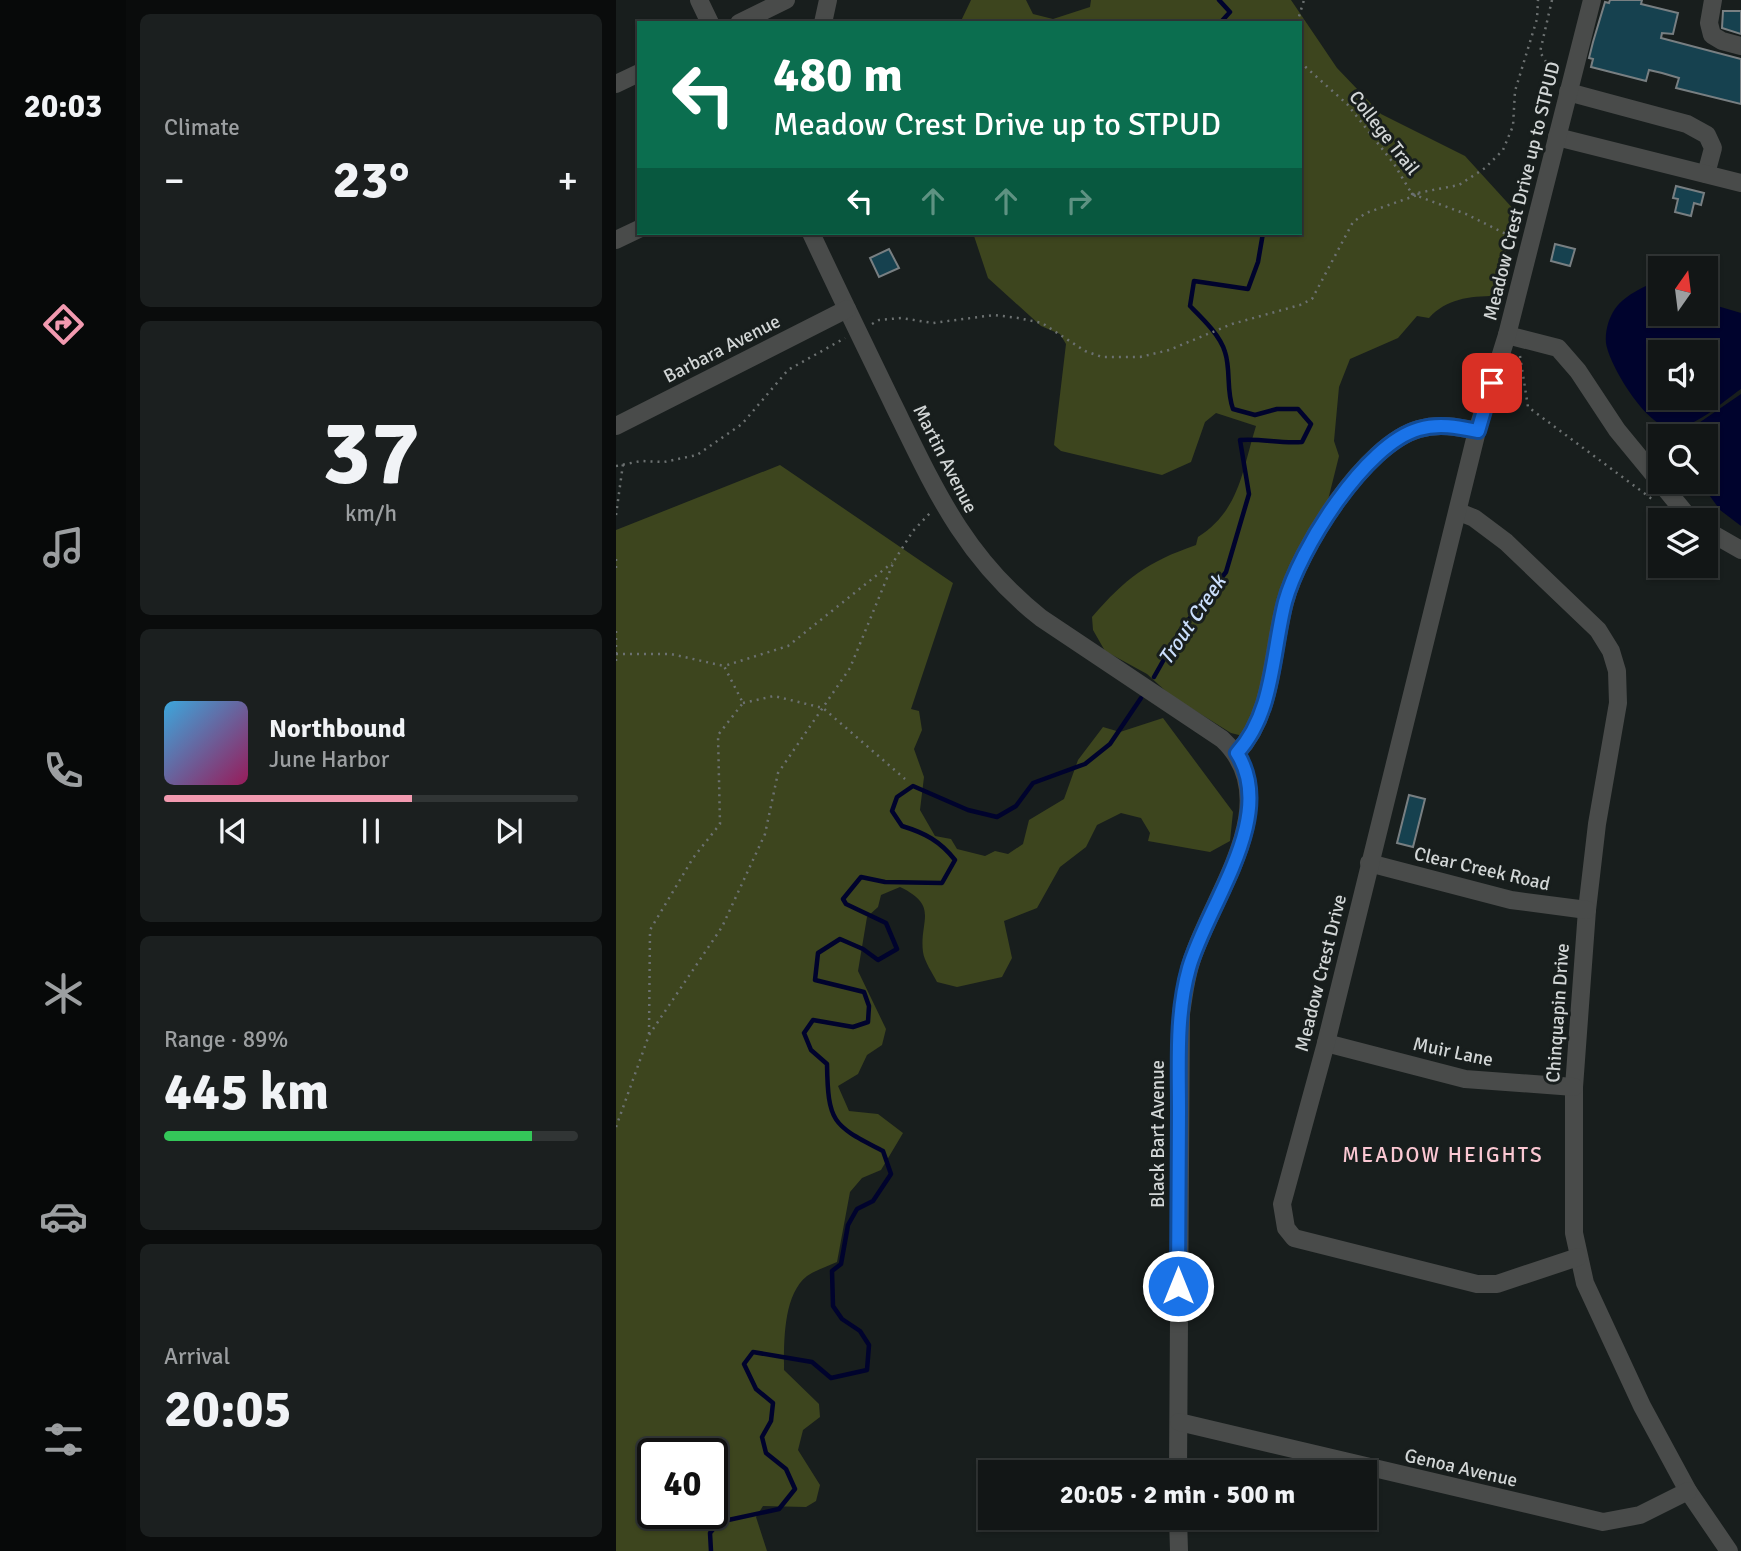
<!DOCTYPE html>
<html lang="en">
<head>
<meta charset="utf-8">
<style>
  body { margin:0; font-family:Signika,sans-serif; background:#1b1f1f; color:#f1f3f6; height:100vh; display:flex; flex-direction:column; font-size:26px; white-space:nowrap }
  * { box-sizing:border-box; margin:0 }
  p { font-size:23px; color:#9c9fa1 }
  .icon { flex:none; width:38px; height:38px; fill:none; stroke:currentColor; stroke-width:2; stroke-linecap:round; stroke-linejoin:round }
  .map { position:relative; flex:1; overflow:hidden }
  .panel { display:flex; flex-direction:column; gap:14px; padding:14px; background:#0a0c0c; width:490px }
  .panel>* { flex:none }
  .top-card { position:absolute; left:21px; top:21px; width:665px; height:214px; border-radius:0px; box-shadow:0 2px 5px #0004,0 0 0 2px #313535; background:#0b6e4f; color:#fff; overflow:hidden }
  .needle { width:46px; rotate:14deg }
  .controls { position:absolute; left:1032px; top:256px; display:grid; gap:14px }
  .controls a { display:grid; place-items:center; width:70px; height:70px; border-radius:0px; background:#121616; box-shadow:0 2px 5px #0004,0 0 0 2px #313535; font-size:35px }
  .speed { position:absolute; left:21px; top:1438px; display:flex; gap:14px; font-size:35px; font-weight:700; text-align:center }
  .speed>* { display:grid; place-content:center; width:91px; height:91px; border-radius:50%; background:#121616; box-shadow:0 2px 5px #0004,0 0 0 2px #313535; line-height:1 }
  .speed .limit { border:4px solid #111; border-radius:10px; background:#fff; color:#111 }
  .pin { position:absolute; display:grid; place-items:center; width:60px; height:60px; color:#fff; margin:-30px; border-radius:14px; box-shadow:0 4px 10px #0006 }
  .me { position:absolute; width:77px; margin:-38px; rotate:0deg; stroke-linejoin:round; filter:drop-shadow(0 0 5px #0008) }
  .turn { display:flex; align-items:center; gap:24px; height:147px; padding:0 21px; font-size:32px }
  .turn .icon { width:91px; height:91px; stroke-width:2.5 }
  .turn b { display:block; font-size:49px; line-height:60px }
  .lanes { display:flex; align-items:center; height:66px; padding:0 21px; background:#0003; justify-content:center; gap:35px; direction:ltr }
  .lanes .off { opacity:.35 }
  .big { font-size:52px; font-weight:700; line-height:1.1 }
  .panel .tile { flex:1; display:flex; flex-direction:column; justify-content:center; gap:10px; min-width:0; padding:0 24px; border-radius:10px; background:#1b1f1f }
  .panel .dial { align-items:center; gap:0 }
  .dial b { font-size:91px; line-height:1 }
  .song { display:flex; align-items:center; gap:21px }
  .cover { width:84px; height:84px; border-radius:10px; background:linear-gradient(135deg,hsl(200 70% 55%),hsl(330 70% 35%)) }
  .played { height:7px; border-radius:4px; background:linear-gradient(90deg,#f29ab0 60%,#313535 60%) }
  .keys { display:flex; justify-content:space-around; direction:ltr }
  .heat { display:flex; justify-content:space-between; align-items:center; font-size:38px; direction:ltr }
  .charge { height:10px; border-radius:5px; background:linear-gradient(90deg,#34c759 89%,#313535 0) }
  .trip { position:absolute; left:362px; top:1460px; width:399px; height:70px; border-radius:0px; background:#121616; box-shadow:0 2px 5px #0004,0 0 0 2px #313535; font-weight:700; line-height:70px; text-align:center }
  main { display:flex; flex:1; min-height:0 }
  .menu { display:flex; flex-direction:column; width:126px; justify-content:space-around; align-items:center; background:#070909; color:#9c9fa1 }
  .menu .icon { width:49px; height:49px }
  .menu .current { color:#f29ab0 }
  .menu b { font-size:32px; color:#f1f3f6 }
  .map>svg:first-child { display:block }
  .green { fill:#3d451e; fill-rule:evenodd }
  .water { fill:#00032d; fill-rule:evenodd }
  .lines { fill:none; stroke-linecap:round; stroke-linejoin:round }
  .stream { stroke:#00032d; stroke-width:4.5 }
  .building { fill:#16414f; stroke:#787f82; stroke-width:2 }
  .path { stroke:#6c7171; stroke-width:2.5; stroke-dasharray:2 5; stroke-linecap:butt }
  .minor { stroke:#494b4a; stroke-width:18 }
  .route-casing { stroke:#114b97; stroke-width:18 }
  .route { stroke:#1a73e8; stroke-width:12 }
  .labels { text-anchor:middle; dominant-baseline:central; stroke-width:6; stroke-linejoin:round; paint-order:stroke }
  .street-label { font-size:19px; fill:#d2d6d6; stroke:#181e1d }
  .water-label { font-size:21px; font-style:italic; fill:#cadefc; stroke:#181e1d }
  .neighbourhood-label { font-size:21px; letter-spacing:2px; fill:#fbc8d3; stroke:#181e1d }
</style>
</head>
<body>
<main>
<nav class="menu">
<b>20:03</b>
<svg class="icon current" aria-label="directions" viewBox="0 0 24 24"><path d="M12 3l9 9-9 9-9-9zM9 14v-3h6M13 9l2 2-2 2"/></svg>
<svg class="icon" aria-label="music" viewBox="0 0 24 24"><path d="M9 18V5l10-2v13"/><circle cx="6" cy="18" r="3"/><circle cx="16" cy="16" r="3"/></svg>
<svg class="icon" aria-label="phone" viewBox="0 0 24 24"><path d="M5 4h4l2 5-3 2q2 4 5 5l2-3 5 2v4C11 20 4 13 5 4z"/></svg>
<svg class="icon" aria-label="climate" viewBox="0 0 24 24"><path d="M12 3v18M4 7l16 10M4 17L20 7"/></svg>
<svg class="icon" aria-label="car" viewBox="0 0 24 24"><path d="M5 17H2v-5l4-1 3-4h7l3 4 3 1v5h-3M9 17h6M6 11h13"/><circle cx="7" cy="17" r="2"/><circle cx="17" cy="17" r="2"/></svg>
<svg class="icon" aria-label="filters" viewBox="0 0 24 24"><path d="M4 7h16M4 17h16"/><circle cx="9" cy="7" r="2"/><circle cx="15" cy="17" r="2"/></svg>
</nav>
<section class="panel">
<div class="tile"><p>Climate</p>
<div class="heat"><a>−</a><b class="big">23°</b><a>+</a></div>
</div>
<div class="tile dial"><b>37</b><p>km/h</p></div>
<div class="tile">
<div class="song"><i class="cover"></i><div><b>Northbound</b><p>June Harbor</p></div></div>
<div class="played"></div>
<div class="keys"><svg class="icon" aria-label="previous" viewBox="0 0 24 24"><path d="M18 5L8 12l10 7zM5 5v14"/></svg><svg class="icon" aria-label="pause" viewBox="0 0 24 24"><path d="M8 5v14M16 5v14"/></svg><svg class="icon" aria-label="next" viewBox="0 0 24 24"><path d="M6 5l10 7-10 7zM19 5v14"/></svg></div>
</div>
<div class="tile"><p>Range · 89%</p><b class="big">445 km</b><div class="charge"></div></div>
<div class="tile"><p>Arrival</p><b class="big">20:05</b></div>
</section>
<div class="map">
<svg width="1125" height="1551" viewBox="0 0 1125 1551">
  <rect width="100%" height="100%" fill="#181e1d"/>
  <g class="green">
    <path d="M355 0H410L417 14 437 19 474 7 475 0H675L721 68 765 114 849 156 900 212 879 296C853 296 830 299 813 318L801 316 782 338 734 359 723 387 718 441 723 456 707 520 679 565 660 689 627 736 615 733 554 695 531 674 489 651 477 630 476 617C510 578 531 562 580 545L582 537C624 510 626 471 640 426L600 413 589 422 575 462 546 475 445 451 438 445 450 344 444 334 425 326 372 278 357 233H684V23H344Z"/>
    <path d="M164 465 337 583 295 709 303 711 306 730 298 749 308 777 304 810 319 836 335 839 341 849 369 856 379 851 392 854 407 844 413 820 448 799 462 760 487 727 504 732 547 718 617 812 614 841 594 852 532 841 534 833 525 818 505 813 481 825 470 847 444 867 421 908 388 921 396 958 386 977 341 987 321 982C317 974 308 961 307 952 303 921 324 906 284 887L265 895 262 907 251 917 242 971 270 1029 266 1045 251 1055 242 1074 222 1086 233 1111 262 1114 287 1133 265 1170 246 1178 234 1192 221 1262C212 1266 200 1270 191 1276 167 1295 168 1342 168 1370L203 1404 204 1417 187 1430 182 1450 204 1485 200 1501 190 1507 147 1506 140 1517 151 1551H0V530ZM37 1454H96V1514H37Z"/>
  </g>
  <g class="water">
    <path d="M1045 279V313H1090V281L1103 284 1098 305 1125 313V389C1106 402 1080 428 1056 428 1031 428 993 365 990 343 989 332 992 321 997 312 1007 295 1028 287 1045 279ZM1045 352H1090V397H1045Z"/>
    <path d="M1125 394V526L1104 510 1083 481H1090V436H1070L1074 429Z"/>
  </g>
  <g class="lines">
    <g class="stream">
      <path d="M603 0 614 12 604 23"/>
      <path d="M538 677 564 631 610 572 633 494 624 440C645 438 664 444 686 442L695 424 682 409H661L639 415 617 409C610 390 615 370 609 352 604 335 586 318 574 306L578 281 632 289 642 262 647 233"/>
      <path d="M95 1551 94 1533 103 1522 163 1509 179 1489 170 1469 150 1453 146 1437 155 1421 157 1403 140 1389 128 1364 137 1352 196 1362 215 1378 251 1370 253 1345 244 1331 226 1319 217 1306 216 1271 225 1264 232 1225 241 1209 257 1201 275 1174 267 1151C217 1125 212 1124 211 1064L195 1050 188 1033 197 1020 237 1027 252 1022 253 1006 248 992 199 980 202 953 224 939 247 949 262 960 281 949 270 923 230 904 227 899 245 877 269 882 326 883 339 860C324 841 309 833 286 826L276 811 281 797 297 786 352 810 381 817 400 806 417 783 469 764 494 744 525 698"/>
    </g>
  </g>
  <g class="building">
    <path d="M994 0H1026L1025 4 1062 13 1057 34 1046 33 1045 38 1125 59V104L1060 88 1063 78 1046 73 1033 70 1030 81 975 67 977 59 973 58 977 42 989 2 993 3Z"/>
    <path d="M1107 11H1125V34L1106 28Z"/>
    <path d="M1060 186 1088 193 1085 205 1078 203 1075 216 1059 212 1062 199 1057 198Z"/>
    <path d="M939 244 959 249 954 266 935 261Z"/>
    <path d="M273 249 283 268 263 277 254 258Z"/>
    <path d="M793 795 809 799 797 847 781 843Z"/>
  </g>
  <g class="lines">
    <g class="path">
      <path d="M936 0 924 52 940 78"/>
      <path d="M681 23 688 0"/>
      <path d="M684 62 731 104 778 164 796 194 850 214 900 239"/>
      <path d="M256 324 263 320 285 318 317 323 378 315 402 318 426 323 469 351 486 357H524L553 350 616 324 684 305 696 299 737 222 750 213 804 194H796L843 185 869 168 887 150 897 126 899 91 921 19 922 0"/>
      <path d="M904 356 912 407 1036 499"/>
      <path d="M0 466 25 461 48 462 81 455 126 424 172 370 229 338"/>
      <path d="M0 515 7 464"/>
      <path d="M0 559V570"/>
      <path d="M0 631V665"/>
      <path d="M0 654H55L108 666"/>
      <path d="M127 703 158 696 207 708 289 779"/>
      <path d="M33 1034 34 930 77 858 104 824 102 735 127 703 108 666 172 646 276 563"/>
      <path d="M0 1127 33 1035 106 927 149 834 162 773 234 668 278 561 297 531 314 513"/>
    </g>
    <g class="minor">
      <path d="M83 0 94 23"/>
      <path d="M1097 0 1093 23 1096 35 1106 41 1125 46"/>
      <path d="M123 23 170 0"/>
      <path d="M207 23 212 0"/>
      <path d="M0 84 23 73"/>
      <path d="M952 92 1071 124 1091 135 1097 148 1090 174"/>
      <path d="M941 137 1125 183"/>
      <path d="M195 233C222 291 250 348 278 406 319 490 349 558 425 618L606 739C670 798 602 887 579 951 571 971 568 993 565 1014L562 1472"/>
      <path d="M0 240 23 229"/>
      <path d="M891 335 942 348 962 371 1001 430 1075 520"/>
      <path d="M0 426 231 309"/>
      <path d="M843 512 858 518 890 542 982 630 995 651 1001 671 1002 703 981 824 971 910 958 1087V1233L969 1283 1026 1406 1072 1491 1113 1551"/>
      <path d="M1090 530 1125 550"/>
      <path d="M621 753C658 713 655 653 669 602 683 549 749 444 803 429 823 423 842 427 861 431"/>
      <path d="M753 863 895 900 971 910"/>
      <path d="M710 1043 849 1079 958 1087"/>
      <path d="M962 1257 881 1284H861L678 1238 670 1228 666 1204 710 1043 861 431 891 335 976 0"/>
      <path d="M563 1422 987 1522 1024 1515 1072 1491"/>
      <path d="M562 1517 563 1551"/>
    </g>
  </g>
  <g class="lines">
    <defs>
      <path id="route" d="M562 1286C562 1228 563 1169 563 1111 563 1063 560 1014 573 968 591 905 662 817 621 753 658 713 656 653 669 602 683 550 749 444 803 429 823 423 842 427 862 431L876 383"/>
    </defs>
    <use href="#route" class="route-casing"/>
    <use href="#route" class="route"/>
  </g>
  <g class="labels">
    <g class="street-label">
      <text transform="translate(768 133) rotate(52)">College Trail</text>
      <text transform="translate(906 191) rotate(-76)">Meadow Crest Drive up to STPUD</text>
      <text transform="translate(106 349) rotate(-27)">Barbara Avenue</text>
      <text transform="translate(329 459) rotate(63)">Martin Avenue</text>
      <text transform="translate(866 869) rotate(13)">Clear Creek Road</text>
      <text transform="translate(705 973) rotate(-76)">Meadow Crest Drive</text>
      <text transform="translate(942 1013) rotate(-86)">Chinquapin Drive</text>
      <text transform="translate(837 1052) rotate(12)">Muir Lane</text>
      <text transform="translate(542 1134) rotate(-90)">Black Bart Avenue</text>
      <text transform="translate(845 1468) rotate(13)">Genoa Avenue</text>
    </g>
    <g class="water-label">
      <text transform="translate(576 620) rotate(-56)">Trout Creek</text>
    </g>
    <g class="neighbourhood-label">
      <text x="827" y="1155">MEADOW HEIGHTS</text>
    </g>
  </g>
</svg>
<div class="controls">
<a><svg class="needle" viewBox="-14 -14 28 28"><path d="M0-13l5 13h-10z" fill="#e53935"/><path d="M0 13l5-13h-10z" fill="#9c9fa1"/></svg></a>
<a><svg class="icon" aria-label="sound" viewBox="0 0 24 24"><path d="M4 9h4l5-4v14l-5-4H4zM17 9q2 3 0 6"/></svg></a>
<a><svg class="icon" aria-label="search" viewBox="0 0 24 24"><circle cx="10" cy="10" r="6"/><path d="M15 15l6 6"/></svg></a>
<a><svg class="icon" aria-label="layers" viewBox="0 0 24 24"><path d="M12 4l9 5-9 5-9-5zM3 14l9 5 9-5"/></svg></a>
</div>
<div class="speed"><div class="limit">40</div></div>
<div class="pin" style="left:876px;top:383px;background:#d93025"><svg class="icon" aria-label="arrive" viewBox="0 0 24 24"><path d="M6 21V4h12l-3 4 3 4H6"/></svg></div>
<svg class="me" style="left:562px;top:1286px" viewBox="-20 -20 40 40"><circle r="17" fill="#1a73e8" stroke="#fff" stroke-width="3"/><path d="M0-11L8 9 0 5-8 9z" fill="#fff"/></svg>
<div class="trip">20:05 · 2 min · 500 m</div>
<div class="top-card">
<div class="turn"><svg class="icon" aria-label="left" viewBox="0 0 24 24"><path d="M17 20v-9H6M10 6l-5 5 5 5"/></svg><div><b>480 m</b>Meadow Crest Drive up to STPUD</div></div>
<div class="lanes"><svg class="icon" aria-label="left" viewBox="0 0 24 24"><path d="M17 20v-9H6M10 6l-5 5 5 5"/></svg><svg class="icon off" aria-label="ahead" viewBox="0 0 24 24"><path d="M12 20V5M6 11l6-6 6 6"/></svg><svg class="icon off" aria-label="ahead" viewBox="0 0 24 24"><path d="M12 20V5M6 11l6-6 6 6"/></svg><svg class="icon off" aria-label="right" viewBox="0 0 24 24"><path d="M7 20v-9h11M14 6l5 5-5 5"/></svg></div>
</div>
</div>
</main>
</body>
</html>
